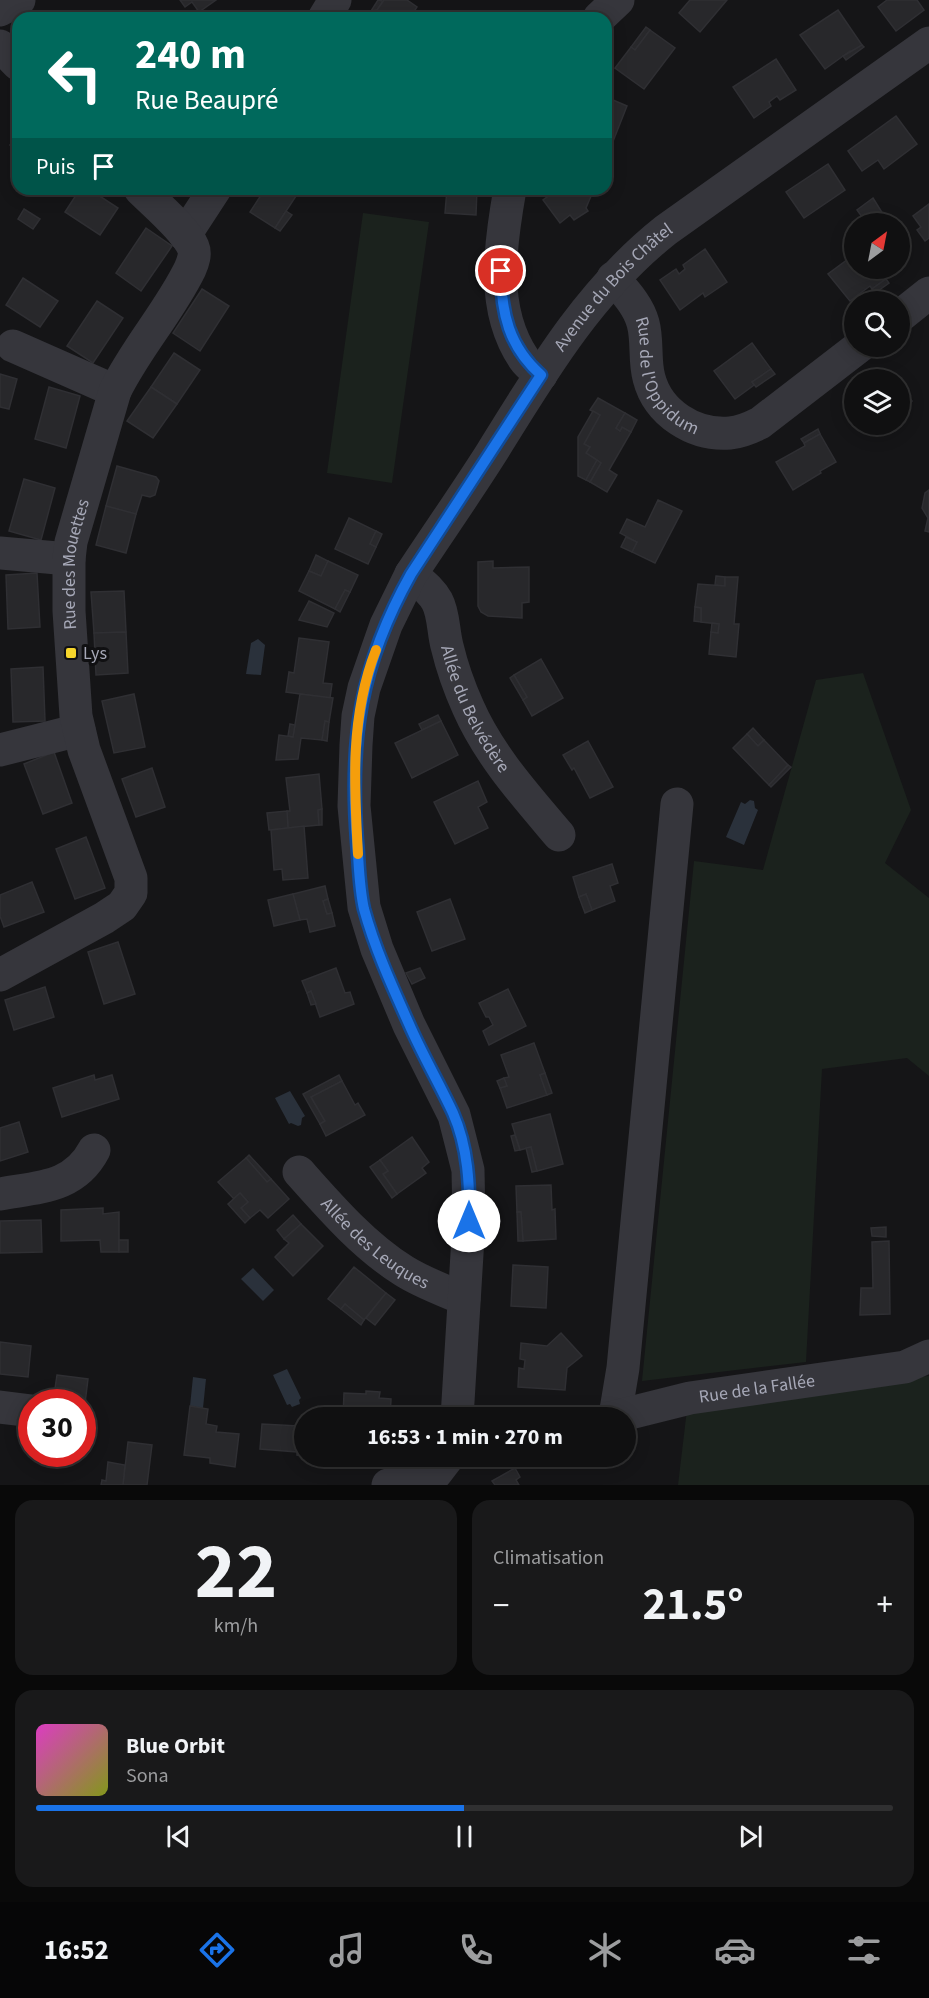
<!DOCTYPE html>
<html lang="fr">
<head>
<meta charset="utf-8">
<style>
  body { margin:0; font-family:"Source Sans 3",sans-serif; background:#19191a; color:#f1f3f6; height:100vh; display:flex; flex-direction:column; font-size:22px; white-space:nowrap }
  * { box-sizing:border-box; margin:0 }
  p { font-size:20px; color:#9c9d9f }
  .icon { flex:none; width:33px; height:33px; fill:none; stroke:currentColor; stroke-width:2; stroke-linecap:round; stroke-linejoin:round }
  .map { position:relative; height:1485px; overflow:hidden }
  .panel { display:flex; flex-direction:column; gap:15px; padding:15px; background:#090909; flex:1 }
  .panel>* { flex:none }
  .hud { position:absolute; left:12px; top:12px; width:600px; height:183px; border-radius:18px; box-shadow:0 3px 15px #0003,0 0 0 2px #303031; background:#00695c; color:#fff; overflow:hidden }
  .needle { width:39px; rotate:32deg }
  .fabs { position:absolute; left:844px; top:213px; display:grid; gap:12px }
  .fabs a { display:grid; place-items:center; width:66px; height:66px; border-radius:50%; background:#101011; box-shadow:0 3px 15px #0003,0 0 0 2px #303031; font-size:30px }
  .speed { position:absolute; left:18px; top:1389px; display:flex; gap:12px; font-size:30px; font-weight:700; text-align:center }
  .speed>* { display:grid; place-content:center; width:78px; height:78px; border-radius:50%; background:#101011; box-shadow:0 3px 15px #0003,0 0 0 2px #303031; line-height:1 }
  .speed .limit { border:9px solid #d22; background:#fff; color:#111 }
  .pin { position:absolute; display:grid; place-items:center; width:51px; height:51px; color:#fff; margin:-26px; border:3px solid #fff; border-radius:50%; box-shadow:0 2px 6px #0007 }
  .me { position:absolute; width:66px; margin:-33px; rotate:0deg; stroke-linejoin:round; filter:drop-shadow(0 0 4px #0008) }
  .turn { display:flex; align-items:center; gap:21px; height:126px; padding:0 24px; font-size:27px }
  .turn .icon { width:78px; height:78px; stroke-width:2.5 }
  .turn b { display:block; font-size:42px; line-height:51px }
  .then { display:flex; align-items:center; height:57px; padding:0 24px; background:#0003; gap:12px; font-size:22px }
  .big { font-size:45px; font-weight:700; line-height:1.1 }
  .panel .widget { flex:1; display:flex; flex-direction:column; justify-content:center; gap:9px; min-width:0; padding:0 21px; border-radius:18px; background:#19191a }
  .panel .dial { align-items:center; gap:0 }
  .dial b { font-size:78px; line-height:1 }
  .song { display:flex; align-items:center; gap:18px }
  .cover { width:72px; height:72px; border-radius:9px; background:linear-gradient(135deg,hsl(310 70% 55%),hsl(70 70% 35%)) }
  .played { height:6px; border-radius:3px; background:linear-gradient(90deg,#1a73e8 50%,#303031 50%) }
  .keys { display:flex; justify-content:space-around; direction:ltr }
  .heat { display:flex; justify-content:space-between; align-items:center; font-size:33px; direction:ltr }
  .panel .tiles { flex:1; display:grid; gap:15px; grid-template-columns:1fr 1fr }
  .widget:last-child { grid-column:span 2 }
  .trip { position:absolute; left:294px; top:1407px; width:342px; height:60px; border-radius:30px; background:#101011; box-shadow:0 3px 15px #0003,0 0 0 2px #303031; font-weight:700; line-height:60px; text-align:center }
  .tab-bar { display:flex; height:96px; justify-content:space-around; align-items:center; background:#060607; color:#9c9d9f }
  .tab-bar .icon { width:42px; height:42px }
  .tab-bar .on { color:#1a73e8 }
  .tab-bar b { font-size:27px; color:#f1f3f6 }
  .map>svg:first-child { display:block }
  .green { fill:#1b221d }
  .water { fill:#2a313b }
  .building { fill:#28282b; stroke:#2f2f33; stroke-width:1.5 }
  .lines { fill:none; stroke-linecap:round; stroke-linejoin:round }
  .minor { stroke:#36363c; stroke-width:33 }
  .route-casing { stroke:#114b97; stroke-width:15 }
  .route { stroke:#1a73e8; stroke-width:10 }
  .slow { stroke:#f59e0b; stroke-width:10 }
  .poi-dot { fill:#f7d62c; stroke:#101012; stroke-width:2 }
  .labels { text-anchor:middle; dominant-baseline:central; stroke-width:6; stroke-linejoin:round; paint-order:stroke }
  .street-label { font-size:18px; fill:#a6a8b7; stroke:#101012 }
  .poi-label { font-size:18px; fill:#a6a8b7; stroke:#101012; text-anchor:start }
</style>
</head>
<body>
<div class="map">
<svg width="929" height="1485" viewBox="0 0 929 1485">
  <rect width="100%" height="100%" fill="#151517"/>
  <g class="green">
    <path d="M363 213 429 222 392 483 327 473Z"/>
    <path d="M863 673 911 810 885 863 929 898V1076L907 1058 822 1069 806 1362 642 1381 694 861 763 870 816 680Z"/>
    <path d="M929 1376V1485H678L688 1401Z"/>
  </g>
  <g class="water">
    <path d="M258 639 265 645 261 675 246 674 251 643Z"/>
    <path d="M750 800 754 801 755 808 758 810 744 845 726 837 741 802 745 804Z"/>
    <path d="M290 1091 305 1116 302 1118 301 1125 298 1126 291 1123 289 1124 275 1098Z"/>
    <path d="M253 1268 274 1290 263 1301 241 1279Z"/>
    <path d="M287 1369 301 1398 299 1400 300 1404 292 1407 290 1404 287 1405 273 1375Z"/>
    <path d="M193 1377 206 1379 203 1408 190 1406Z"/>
  </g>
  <g class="building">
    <path d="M180 0H216L199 12 192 2 185 7Z"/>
    <path d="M378 0 383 1 377 10 371 11Z"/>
    <path d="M384 0H407L417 7 410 18H372L371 11 377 10Z"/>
    <path d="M690 0H727L700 32 679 13Z"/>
    <path d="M887 0H917L924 10 896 31 878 7Z"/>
    <path d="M838 10 862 45 851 53 850 51 825 69 800 35Z"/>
    <path d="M646 27 650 30 635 50 631 47Z"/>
    <path d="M650 30 675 48 644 89 615 68 631 47 635 50Z"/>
    <path d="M862 45 864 47 846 60 843 56Z"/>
    <path d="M776 59 796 90 780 100 777 96 769 102 771 106 754 118 733 87Z"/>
    <path d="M606 97 627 106 610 149 606 147Z"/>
    <path d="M896 116 917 144 884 169 878 160 862 171 848 151Z"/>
    <path d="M18 133V150L10 145Z"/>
    <path d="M828 164 845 190 804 218 786 192Z"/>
    <path d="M80 189H89L118 208 100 235 65 212Z"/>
    <path d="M265 189H291L298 193 275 228 250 212Z"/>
    <path d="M447 189H477L476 215 445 213Z"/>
    <path d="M558 189H594L586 208 588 211 574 220 570 215 560 223 543 200Z"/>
    <path d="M873 198 883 214 867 224 857 210Z"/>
    <path d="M929 204V238L925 241 917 230 921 227 913 216Z"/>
    <path d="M24 209 40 219 33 229 18 219Z"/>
    <path d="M286 211 292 215 280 231 275 228Z"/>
    <path d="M146 228 172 246 141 291 116 273Z"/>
    <path d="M705 249 727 282 705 297 703 293 680 310 660 280 676 269 679 274 685 269 683 265Z"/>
    <path d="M855 254V268H896L897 270 872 289 870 286 850 301 828 274Z"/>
    <path d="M23 278 58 301 40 327 6 305Z"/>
    <path d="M886 279 889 283 875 293 872 289Z"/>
    <path d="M202 289 229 306 200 351 173 333Z"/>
    <path d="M97 301 123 318 93 363 67 346Z"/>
    <path d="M752 343 771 369 752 382 754 385 735 399 714 371Z"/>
    <path d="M174 353 200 370 177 404 151 387Z"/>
    <path d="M771 369 775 374 756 387 752 382Z"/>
    <path d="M0 374 17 379 9 409 0 407Z"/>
    <path d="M900 384 912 401 900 409Z"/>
    <path d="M49 387 80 396 66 448 35 439Z"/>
    <path d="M151 387 177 404 153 438 127 421Z"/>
    <path d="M598 398 625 413 616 428 620 431 622 427 631 432 609 470 617 475 607 492 590 482 601 463 586 453 590 447 584 444 600 415 590 410Z"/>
    <path d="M593 411 600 415 584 444 590 447 586 453 597 460 586 480 578 476V437Z"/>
    <path d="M625 413 637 420 631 432 622 427 620 431 616 428Z"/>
    <path d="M818 429 820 434 804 443 801 439Z"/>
    <path d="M820 434 836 462 820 471 821 473 793 490 776 462 805 446 804 443Z"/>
    <path d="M597 460 601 463 590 482 586 480Z"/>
    <path d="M117 466 156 477 159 481 155 495 150 497 142 495 136 514 106 506Z"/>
    <path d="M24 479 55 488 41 540 9 531Z"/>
    <path d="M929 490V532L925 531 928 518 922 508 925 493Z"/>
    <path d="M658 500 682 511 655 563 632 552 637 542 620 533 627 519 645 527Z"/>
    <path d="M106 506 136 514 126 553 96 545Z"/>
    <path d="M349 518 376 531 370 544 376 547 368 564 335 549Z"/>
    <path d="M376 531 382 534 376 547 370 544Z"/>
    <path d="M626 537 637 542 632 552 621 547Z"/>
    <path d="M316 555 328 561 321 576 309 571Z"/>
    <path d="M328 561 358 575 350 592 345 590 335 609 299 591 309 571 321 576Z"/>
    <path d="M493 561V568L529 567V602L522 603V618L488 616 481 612 478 606V562Z"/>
    <path d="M37 573 40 627 8 629 6 575Z"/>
    <path d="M716 576 725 577V586L715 585Z"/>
    <path d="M725 577H738L734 624H739L736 657 709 654 711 632 718 633 719 624 701 622V608L695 607 698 584 725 586Z"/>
    <path d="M345 590 350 592 340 612 335 609Z"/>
    <path d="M124 591 126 632 94 633 91 592Z"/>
    <path d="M309 601 334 613 327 627 299 620Z"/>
    <path d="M695 607 701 608V622L694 621Z"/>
    <path d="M712 623 719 624 718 633 711 632Z"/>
    <path d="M126 632 128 673 96 675 94 633Z"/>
    <path d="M299 638 329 642 323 683 332 684 330 698 286 692 289 672 294 673Z"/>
    <path d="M541 659 563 698 532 716 523 700 527 697 514 675Z"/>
    <path d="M43 667 45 721 13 722 11 669Z"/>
    <path d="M514 675 527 697 523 700 510 678Z"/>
    <path d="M134 694 145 747 114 753 102 701Z"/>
    <path d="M300 694 333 698 329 722 325 721 322 740 301 738 298 759 276 760 279 735 293 737Z"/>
    <path d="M438 715 441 721 422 730 419 724Z"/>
    <path d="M325 721 329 722 327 741 322 740Z"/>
    <path d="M441 721 458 755 412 778 395 743Z"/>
    <path d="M290 724 295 725 293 737 288 736Z"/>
    <path d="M753 728 764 740 758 746 747 734Z"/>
    <path d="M747 734 758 746 764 740 788 765 769 785 733 748Z"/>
    <path d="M588 741 613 787 590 798 574 768 572 770 563 755Z"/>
    <path d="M54 752 72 803 43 814 24 764Z"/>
    <path d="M788 765 791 767 771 787 769 785Z"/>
    <path d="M152 768 165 807 136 817 122 779Z"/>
    <path d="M319 774 322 809 318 810 319 825 288 828 287 811H290L286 778Z"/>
    <path d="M478 781 487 802 478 807 488 828 455 844 434 802Z"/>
    <path d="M322 809V825H319L318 810Z"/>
    <path d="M287 811 288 828 269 830 267 813Z"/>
    <path d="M304 826 308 878 283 880 282 869 274 870 271 830Z"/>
    <path d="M86 837 105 888 75 899 56 849Z"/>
    <path d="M612 864 618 883 610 886 615 901 592 910 586 894 579 897 573 877Z"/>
    <path d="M32 882 44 912 4 927 0 916V895Z"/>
    <path d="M325 886 328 899 323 901 327 914 332 913 335 926 310 932 307 919 300 920 293 894Z"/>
    <path d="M293 894 300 920 274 926 268 900Z"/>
    <path d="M586 894 592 910 585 913 579 897Z"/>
    <path d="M328 899 332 913 327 914 323 901Z"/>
    <path d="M450 899 465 939 432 951 417 912Z"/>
    <path d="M118 942 135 994 104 1004 88 952Z"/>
    <path d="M336 968 345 993 350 992 354 1004 320 1017 311 991 307 993 302 981Z"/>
    <path d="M420 968 425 978 412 984 406 973Z"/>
    <path d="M45 987 54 1017 14 1030 5 1000Z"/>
    <path d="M508 989 526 1026 489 1045 483 1031 493 1025 489 1017H486L479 1003Z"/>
    <path d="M311 991 316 1004 311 1005 307 993Z"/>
    <path d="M534 1043 545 1073 540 1075 547 1095 507 1108 500 1088 507 1086 504 1078 509 1077 501 1055Z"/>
    <path d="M545 1073 552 1093 547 1095 540 1075Z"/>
    <path d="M94 1075 95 1080 112 1075 119 1099 62 1117 53 1088Z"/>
    <path d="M339 1075 342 1081 311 1097 325 1121 320 1124 303 1094Z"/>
    <path d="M504 1078 507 1086 500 1088 497 1081Z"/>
    <path d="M342 1081 355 1105 358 1103 365 1115 326 1136 320 1124 325 1121 311 1097Z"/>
    <path d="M550 1114 563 1164 537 1171 531 1147 520 1150 512 1124Z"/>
    <path d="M19 1122 28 1152 0 1161V1128Z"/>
    <path d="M515 1135 520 1150 515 1151 511 1136Z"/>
    <path d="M412 1137 429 1162 422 1168 426 1173 397 1194 383 1174 388 1171 380 1160Z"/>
    <path d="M531 1147 537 1171 532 1172 526 1148Z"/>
    <path d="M249 1155 271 1179 267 1182 246 1158Z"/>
    <path d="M246 1158 267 1182 271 1179 289 1199 268 1218 260 1210 250 1218 241 1208 248 1202 240 1193 234 1199 218 1182Z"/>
    <path d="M380 1160 388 1171 383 1174 397 1194 392 1198 370 1167Z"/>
    <path d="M551 1185 552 1210 555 1209 556 1239 523 1241 521 1212H517L516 1186Z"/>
    <path d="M240 1193 248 1202 241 1208 250 1218 245 1223 228 1204Z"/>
    <path d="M103 1208V1214L119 1212V1252H101L100 1240 61 1241V1210Z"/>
    <path d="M517 1212H521L523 1241H518Z"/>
    <path d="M293 1215 301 1224 284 1239 277 1230Z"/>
    <path d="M41 1220 42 1252 0 1253V1221Z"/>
    <path d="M301 1224 323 1246 293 1276 275 1257 289 1243 284 1239Z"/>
    <path d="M886 1227V1237L872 1236 871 1228Z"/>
    <rect x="119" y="1240" width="9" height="12"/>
    <path d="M889 1241 890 1314 860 1315 861 1288H873L872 1242Z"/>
    <path d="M513 1265 548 1267 546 1308 511 1306Z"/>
    <path d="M354 1267 386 1293 364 1320 345 1304 341 1309 328 1299Z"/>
    <path d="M386 1293 395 1300 375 1325 366 1318Z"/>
    <path d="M345 1304 364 1320 361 1325 341 1309Z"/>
    <path d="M561 1333 582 1356 567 1368 565 1390 518 1387 519 1368 524 1369 525 1360 520 1359 521 1343 547 1346Z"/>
    <path d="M0 1342 31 1346 28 1377 0 1374Z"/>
    <path d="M57 1375 88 1379 83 1420 82 1402H53Z"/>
    <path d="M366 1391 380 1392 379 1398 391 1399 390 1418H343L344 1393 366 1394Z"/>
    <path d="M190 1406 208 1409 206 1424 217 1426 216 1432 239 1434 235 1467 210 1463V1458L184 1455Z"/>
    <path d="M300 1419H304V1456L297 1455V1452L260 1449 262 1424 299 1426Z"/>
    <path d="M128 1442 152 1445 147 1485H123Z"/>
    <path d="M46 1454H78L77 1462 45 1458Z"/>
    <path d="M108 1462 125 1465 123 1485H101L102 1480 106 1481Z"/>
    <path d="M515 1468 520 1477 516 1480 519 1485H495L492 1481Z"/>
  </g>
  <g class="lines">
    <g class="minor">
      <path d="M0 10 19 0"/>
      <path d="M324 18 335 0"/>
      <path d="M599 18 618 0"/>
      <path d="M0 46 18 64"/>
      <path d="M510 189C500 245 490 309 524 359 528 365 535 370 541 375"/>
      <path d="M185 235 215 189"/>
      <path id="s1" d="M613 278C625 292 638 305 643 323 648 341 644 360 649 378 658 413 694 436 730 433 741 432 750 428 760 423L860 346"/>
      <path d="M900 316 929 293"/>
      <path d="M13 346 115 391"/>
      <path d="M0 553 69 559"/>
      <path id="s2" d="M411 574C420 582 431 590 437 601 444 614 443 631 447 646 452 667 459 687 468 707 489 755 525 795 559 835"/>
      <path d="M0 750 79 730"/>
      <path id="s3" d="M0 975 104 918 122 906 131 893V878L84 750 76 716 69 611V559L71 542 115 391C136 348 169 312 190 269 193 262 196 254 193 247 186 230 154 203 140 189"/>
      <path id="s4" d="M299 1172C331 1208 364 1246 404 1271 423 1283 444 1290 464 1299"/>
      <path d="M0 1194C38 1187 74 1188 94 1150"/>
      <path d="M0 1407 32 1411"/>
      <path d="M615 1416 623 1368 677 804"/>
      <path id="s5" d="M457 1418 469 1221 468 1170 454 1115 409 1025 377 949 364 907 354 806 356 745 358 716 364 688 386 625 411 574C438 533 466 493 492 452 542 371 590 290 666 230L929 43"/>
      <path id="s6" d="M610 1418 690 1398 905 1367 929 1356"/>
      <path d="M388 1485 436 1473 449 1456"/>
    </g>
  </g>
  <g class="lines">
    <defs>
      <path id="route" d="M469 1221C470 1185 468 1147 453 1113 439 1083 422 1054 409 1024 392 986 375 949 364 909 359 887 359 864 357 841 349 739 360 665 411 574L541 375C509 347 501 313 501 271"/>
    </defs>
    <use href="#route" class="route-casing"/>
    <use href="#route" class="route"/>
    <path class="slow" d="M358 854C354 785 350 716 376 650"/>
  </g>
  <rect class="poi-dot" x="65" y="647" width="12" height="12" rx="3"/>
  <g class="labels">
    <g class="street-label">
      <text stroke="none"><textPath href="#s5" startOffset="1228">Avenue du Bois Châtel</textPath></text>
      <text stroke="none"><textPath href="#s1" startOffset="116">Rue de l'Oppidum</textPath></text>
      <text stroke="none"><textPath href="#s3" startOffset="495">Rue des Mouettes</textPath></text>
      <text stroke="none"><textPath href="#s2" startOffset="153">Allée du Belvédère</textPath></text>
      <text stroke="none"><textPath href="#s4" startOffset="105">Allée des Leuques</textPath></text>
      <text stroke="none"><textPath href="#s6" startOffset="150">Rue de la Fallée</textPath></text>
    </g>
    <g class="poi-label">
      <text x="83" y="653">Lys</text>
    </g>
  </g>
</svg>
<div class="fabs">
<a><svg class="needle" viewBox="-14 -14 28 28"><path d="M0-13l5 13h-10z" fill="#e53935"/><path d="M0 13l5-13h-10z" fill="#9c9d9f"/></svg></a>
<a><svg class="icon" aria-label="search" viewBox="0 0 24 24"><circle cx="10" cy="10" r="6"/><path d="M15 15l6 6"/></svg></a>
<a><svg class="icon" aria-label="layers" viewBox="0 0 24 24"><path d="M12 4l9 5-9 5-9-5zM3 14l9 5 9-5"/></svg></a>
</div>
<div class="speed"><div class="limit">30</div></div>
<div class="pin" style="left:501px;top:271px;background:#d93025"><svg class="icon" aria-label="arrive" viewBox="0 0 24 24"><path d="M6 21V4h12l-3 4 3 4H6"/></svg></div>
<svg class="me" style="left:469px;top:1221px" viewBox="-20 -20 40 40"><circle r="19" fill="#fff"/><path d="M0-13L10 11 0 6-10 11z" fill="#1a73e8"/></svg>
<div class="trip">16:53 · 1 min · 270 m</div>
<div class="hud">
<div class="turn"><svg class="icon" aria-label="left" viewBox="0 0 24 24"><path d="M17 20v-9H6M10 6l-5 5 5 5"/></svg><div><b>240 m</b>Rue Beaupré</div></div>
<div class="then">Puis<svg class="icon" aria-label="arrive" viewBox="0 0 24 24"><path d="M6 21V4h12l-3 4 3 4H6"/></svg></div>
</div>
</div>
<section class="panel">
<div class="tiles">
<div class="widget dial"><b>22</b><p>km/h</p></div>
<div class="widget"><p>Climatisation</p>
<div class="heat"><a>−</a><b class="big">21.5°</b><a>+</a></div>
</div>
<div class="widget">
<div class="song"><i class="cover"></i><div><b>Blue Orbit</b><p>Sona</p></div></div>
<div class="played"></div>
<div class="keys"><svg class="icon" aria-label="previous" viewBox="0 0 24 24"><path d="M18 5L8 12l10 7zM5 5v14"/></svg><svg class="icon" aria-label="pause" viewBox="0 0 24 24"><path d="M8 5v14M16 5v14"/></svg><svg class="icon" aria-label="next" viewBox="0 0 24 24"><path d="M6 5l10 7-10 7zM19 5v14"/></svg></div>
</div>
</div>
</section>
<nav class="tab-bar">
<b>16:52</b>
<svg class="icon on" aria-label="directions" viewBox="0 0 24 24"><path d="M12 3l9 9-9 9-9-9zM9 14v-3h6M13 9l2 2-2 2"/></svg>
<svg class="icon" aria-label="music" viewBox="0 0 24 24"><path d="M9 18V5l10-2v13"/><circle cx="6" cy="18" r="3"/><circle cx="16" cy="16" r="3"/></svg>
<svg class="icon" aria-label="phone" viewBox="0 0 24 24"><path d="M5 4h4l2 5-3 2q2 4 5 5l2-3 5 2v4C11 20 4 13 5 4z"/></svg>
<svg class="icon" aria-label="climate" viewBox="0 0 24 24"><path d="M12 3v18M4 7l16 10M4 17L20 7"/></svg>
<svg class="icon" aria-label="car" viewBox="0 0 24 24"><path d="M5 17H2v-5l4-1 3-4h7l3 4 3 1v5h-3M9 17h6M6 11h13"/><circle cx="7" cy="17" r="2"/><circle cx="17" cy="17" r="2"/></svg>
<svg class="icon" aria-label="filters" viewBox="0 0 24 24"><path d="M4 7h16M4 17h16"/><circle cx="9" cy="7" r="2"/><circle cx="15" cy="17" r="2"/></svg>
</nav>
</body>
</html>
